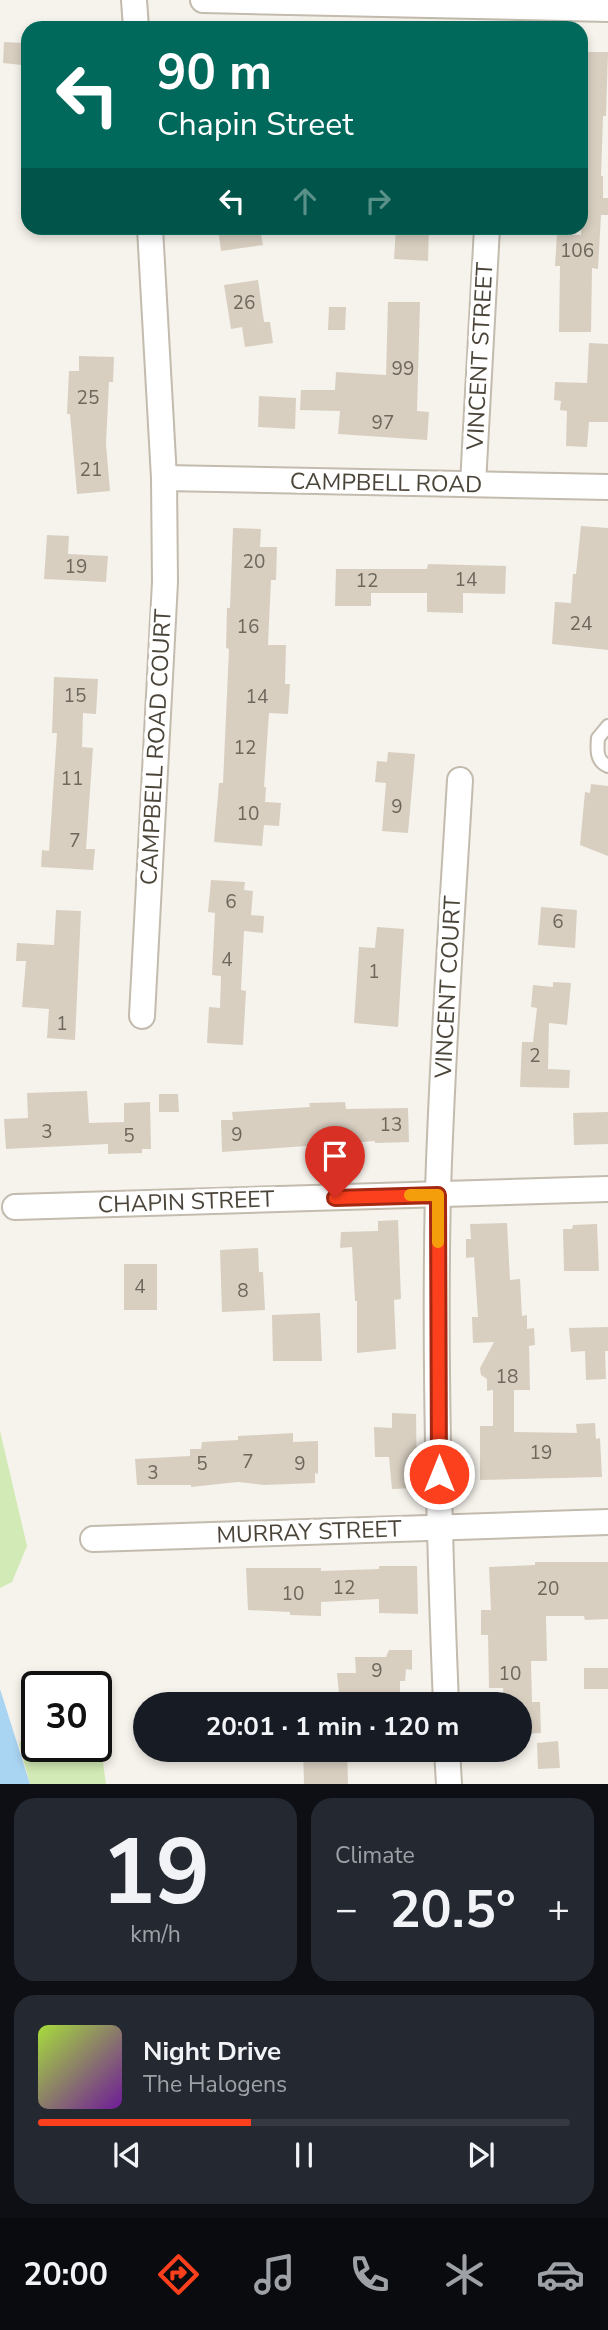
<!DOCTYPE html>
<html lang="en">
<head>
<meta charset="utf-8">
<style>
  body { margin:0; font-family:"Nunito Sans",sans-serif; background:#242831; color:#f1f3f6; height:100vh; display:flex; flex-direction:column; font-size:26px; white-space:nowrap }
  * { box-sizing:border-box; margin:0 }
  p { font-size:23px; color:#9ea1a6 }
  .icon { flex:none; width:38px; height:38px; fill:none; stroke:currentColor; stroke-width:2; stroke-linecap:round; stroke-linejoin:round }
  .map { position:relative; height:1784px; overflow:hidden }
  .sheet { display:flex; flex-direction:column; gap:14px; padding:14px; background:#0d0f14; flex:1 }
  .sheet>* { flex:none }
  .guide { position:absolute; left:21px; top:21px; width:567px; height:214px; border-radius:21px; box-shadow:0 4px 10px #0003; background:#00695c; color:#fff; overflow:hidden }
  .speed { position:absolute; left:21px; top:1671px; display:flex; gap:14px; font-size:35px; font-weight:700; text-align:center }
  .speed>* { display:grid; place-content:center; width:91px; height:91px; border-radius:50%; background:#171b24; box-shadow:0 4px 10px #0003; line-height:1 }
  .speed .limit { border:4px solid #111; border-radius:10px; background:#fff; color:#111 }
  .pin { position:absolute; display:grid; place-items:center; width:60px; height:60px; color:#fff; margin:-72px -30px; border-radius:50% 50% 50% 0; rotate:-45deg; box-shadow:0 0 7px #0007 }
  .pin .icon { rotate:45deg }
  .me { position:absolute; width:77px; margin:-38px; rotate:0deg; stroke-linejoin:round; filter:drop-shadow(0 0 5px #0008) }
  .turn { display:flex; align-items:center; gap:24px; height:147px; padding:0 21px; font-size:32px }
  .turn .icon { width:91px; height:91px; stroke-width:2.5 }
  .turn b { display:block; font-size:49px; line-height:60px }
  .lanes { display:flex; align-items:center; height:66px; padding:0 21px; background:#0003; justify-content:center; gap:35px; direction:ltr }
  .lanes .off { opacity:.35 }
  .big { font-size:52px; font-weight:700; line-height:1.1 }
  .sheet .tile { flex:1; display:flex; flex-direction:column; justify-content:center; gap:10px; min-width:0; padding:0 24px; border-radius:21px; background:#242831 }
  .sheet .dial { align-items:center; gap:0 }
  .dial b { font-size:91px; line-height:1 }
  .song { display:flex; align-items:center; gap:21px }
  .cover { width:84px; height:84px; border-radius:10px; background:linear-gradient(135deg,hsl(80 70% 55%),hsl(280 70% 35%)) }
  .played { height:7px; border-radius:4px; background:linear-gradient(90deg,#fc3f1d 40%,#363941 40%) }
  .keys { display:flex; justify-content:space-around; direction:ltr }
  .heat { display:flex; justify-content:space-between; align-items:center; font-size:38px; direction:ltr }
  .sheet .tiles { flex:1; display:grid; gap:14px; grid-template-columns:1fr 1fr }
  .tile:last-child { grid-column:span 2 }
  .trip { position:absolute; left:133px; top:1692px; width:399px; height:70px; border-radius:35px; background:#171b24; box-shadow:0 4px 10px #0003; font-weight:700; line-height:70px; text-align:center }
  .tab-bar { display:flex; height:112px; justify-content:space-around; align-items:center; background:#090b0e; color:#9ea1a6 }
  .tab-bar .icon { width:49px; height:49px }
  .tab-bar .current { color:#fc3f1d }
  .tab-bar b { font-size:32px; color:#f1f3f6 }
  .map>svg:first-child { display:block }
  .green { fill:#d2eab5 }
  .water { fill:#a9d4f2 }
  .building { fill:#d8cfc1 }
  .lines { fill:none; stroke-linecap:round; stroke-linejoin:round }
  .lane-casing { stroke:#c2bbae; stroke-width:16 }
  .street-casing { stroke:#c2bbae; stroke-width:28 }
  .lane { stroke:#fff; stroke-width:12 }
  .street { stroke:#fff; stroke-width:24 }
  .route-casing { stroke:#a42913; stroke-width:18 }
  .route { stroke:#fc3f1d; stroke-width:12 }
  .slow { stroke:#f59e0b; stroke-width:12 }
  .labels { text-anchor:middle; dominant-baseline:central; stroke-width:7; stroke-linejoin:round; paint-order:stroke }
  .number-label { font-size:19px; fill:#6e675b }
  .street-label { font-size:23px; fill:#4b4439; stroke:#fff }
</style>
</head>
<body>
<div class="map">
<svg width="608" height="1784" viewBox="0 0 608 1784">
  <rect width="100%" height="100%" fill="#f6f3ec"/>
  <g class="green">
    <path d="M0 1431 27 1546 12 1582 0 1588Z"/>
    <path d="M37 1713V1746H96V1743L101 1748 106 1784H30L19 1744Z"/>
  </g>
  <path class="water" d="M0 1689 30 1784H0Z"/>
  <g class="building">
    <path d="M4 42 24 43 22 65 3 63Z"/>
    <path d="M584 52H608L606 116H603L601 176H603V198H608V215H601L598 269 592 268 591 332H559L560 266H555L557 234 581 235V60H584Z"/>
    <path d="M218 228H260L263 245 221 251Z"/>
    <path d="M396 228H429L428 261 394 259Z"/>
    <path d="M258 280 264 322H270L273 343 245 347 242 327 231 329 224 285Z"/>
    <path d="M388 302H420L417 411 429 412 427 440 338 434 340 411 300 410 301 390H335L336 372 386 375Z"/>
    <path d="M329 307H346L345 330H328Z"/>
    <path d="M589 343 608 344V422H589L587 447 566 446 567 411 560 410 561 401 554 400 555 382 587 383Z"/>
    <path d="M79 356 114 357 113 382H109L106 444 110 491 77 494 70 414H67L69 371H79Z"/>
    <path d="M259 396 296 398 295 429 258 427Z"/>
    <path d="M581 526 608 528V650L552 644 555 602 571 603 573 574H576Z"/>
    <path d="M233 528 261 529 260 547H277L276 580H271L268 645H286L285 684H290L288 714 269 713 264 787H266L265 802 281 803 279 826 264 825 262 846 214 842 219 783H223L229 649 226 648 227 608H230Z"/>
    <path d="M47 535 69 536 68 554 108 556 106 582 44 579Z"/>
    <path d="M428 564 506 566 505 594 463 593V613L427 612V593H371V606H335L336 569H427Z"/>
    <path d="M54 677 98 679 96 714 83 713 82 747 93 748 86 849H95L93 870 41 867 42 850 49 851 57 733H52Z"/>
    <path d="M388 752 415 754 408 833 382 831 386 783 375 782 377 761 387 762Z"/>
    <path d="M591 784 608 786V856L580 845 585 792 590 793Z"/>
    <path d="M211 880 245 882 244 890 253 891 251 915 264 916 263 933 244 931 241 990 246 991 243 1045 207 1043 209 1007 220 1008 221 976 212 975 215 913 208 912Z"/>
    <path d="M541 907 577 910 575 948 538 945Z"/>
    <path d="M56 910 81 911 75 1040 47 1038 49 1009 22 1007 26 961H16L17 943 54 945Z"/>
    <path d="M377 927 404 929 398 1027 354 1023 359 947 375 948Z"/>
    <path d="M553 982 571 983 567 1025 549 1023 548 1069 570 1070 569 1088 520 1087 522 1042H533L537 1008 531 1007 533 985 553 987Z"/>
    <path d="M87 1091 89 1123 124 1122V1103L150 1102 151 1149H142V1153L108 1154V1144L6 1149 4 1119 28 1118 27 1093Z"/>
    <path d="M159 1094H178L179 1112H159Z"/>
    <path d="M345 1102 346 1109 408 1108 409 1142 375 1143V1141L222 1152 221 1120H233L232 1112 310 1107 309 1103Z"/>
    <path d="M608 1112V1144L574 1145 573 1113Z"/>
    <path d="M398 1220 401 1299 394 1300 396 1349 357 1353V1301H355L352 1247 340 1248 341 1232 378 1231V1221Z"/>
    <path d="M507 1223 510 1280 520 1279 522 1316 527 1315V1329L534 1328 535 1345 529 1346 530 1390H514V1432L577 1433 576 1424 595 1423 596 1439 600 1438 602 1477 480 1480V1426H493V1390L487 1391V1379L481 1375 480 1368 494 1342 473 1343 472 1317H478L474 1257 466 1258V1239H471L470 1224Z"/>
    <path d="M597 1224 599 1271H564L563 1229H572L573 1225Z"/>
    <path d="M258 1248 259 1272H263L265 1310 222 1312 220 1250Z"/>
    <rect x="124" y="1264" width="33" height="46"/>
    <path d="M320 1313 322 1361H273L272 1315Z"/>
    <path d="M608 1327V1351H605L606 1379 586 1380 585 1351 571 1352 569 1328Z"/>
    <path d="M392 1413 416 1414 417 1488 392 1489 389 1457H375L374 1427 392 1428Z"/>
    <path d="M293 1433V1442L318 1441V1474L315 1473V1483L264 1485 238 1482 191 1487V1485H137L135 1459 190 1456V1449H201L202 1442 238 1440V1436Z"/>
    <path d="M535 1562H608V1619L585 1620 584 1616H546L547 1661H531L532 1702H540L541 1733 520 1734V1704H504L503 1688H489L488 1635H481V1610H491L489 1567 535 1565Z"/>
    <path d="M379 1566H417L418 1614 379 1613V1599L321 1602V1616L290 1615V1612L248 1610 246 1568H321V1571L379 1569Z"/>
    <path d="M389 1650H412V1670L406 1669 405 1681H400V1704H356L357 1692 339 1693 337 1673H356L355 1657H386Z"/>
    <rect x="584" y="1668" width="24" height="21"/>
    <path d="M558 1741 560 1768 538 1769 537 1743Z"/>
    <path d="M303 1750H347L348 1784H304Z"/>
  </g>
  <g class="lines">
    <defs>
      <path id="lane" d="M608 726 598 738C597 750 596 761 608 766"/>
      <g id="street">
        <path d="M134 0 136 28"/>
        <path d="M203 0 608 9"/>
        <path d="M164 478 608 487"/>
        <path d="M473 484 487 228"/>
        <path d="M142 1016 165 582 164 478 150 228"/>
        <path d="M15 1207 608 1189"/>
        <path d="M93 1539 608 1522"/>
        <path d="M446 1704C439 1534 434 1362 438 1192 442 1054 452 917 460 780"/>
        <path d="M447 1750 449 1784"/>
      </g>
    </defs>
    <use href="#lane" class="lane-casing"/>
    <use href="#street" class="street-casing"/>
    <use href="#lane" class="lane"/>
    <use href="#street" class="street"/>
  </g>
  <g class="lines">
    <defs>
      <path id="route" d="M335 1198 438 1195 439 1474"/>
    </defs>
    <use href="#route" class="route-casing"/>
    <use href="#route" class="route"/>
    <path class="slow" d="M410 1195H438V1242"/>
  </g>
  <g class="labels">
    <g class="number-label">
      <text x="577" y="251">106</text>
      <text x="244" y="303">26</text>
      <text x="403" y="369">99</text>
      <text x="88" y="398">25</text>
      <text x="383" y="423">97</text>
      <text x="91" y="470">21</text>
      <text x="254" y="562">20</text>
      <text x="76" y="567">19</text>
      <text x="466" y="580">14</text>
      <text x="367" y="581">12</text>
      <text x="581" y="624">24</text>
      <text x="248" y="627">16</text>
      <text x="75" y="696">15</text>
      <text x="257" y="697">14</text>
      <text x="245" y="748">12</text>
      <text x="72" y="779">11</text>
      <text x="397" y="807">9</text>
      <text x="248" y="814">10</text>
      <text x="75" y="841">7</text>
      <text x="231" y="902">6</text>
      <text x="558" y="922">6</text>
      <text x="227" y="960">4</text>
      <text x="374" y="972">1</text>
      <text x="62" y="1024">1</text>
      <text x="535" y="1056">2</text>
      <text x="391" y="1125">13</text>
      <text x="47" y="1132">3</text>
      <text x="237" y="1135">9</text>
      <text x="129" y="1136">5</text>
      <text x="140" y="1287">4</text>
      <text x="243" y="1291">8</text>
      <text x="507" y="1377">18</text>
      <text x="541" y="1453">19</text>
      <text x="248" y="1462">7</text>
      <text x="202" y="1464">5</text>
      <text x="300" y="1464">9</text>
      <text x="153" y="1473">3</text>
      <text x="344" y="1588">12</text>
      <text x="548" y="1589">20</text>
      <text x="293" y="1594">10</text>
      <text x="377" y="1671">9</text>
      <text x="510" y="1674">10</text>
    </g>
    <g class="street-label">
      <text transform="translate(480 356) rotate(-87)">VINCENT STREET</text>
      <text transform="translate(386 483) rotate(1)">CAMPBELL ROAD</text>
      <text transform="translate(156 747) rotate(-87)">CAMPBELL ROAD COURT</text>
      <text transform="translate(448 987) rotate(-87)">VINCENT COURT</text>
      <text transform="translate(186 1202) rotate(-2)">CHAPIN STREET</text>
      <text transform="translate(309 1532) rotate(-2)">MURRAY STREET</text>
    </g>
  </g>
</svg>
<div class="speed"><div class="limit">30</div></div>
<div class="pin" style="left:335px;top:1198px;background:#d93025"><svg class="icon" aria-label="arrive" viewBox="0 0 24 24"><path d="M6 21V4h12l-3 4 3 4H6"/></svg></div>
<svg class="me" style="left:439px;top:1474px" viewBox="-20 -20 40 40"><circle r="17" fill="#fc3f1d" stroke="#fff" stroke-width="3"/><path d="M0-11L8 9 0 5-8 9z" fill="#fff"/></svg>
<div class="trip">20:01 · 1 min · 120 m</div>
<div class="guide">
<div class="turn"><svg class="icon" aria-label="left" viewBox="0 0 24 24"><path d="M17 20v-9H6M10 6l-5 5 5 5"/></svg><div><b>90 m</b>Chapin Street</div></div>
<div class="lanes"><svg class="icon" aria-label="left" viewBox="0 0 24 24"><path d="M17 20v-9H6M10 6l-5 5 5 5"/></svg><svg class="icon off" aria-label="ahead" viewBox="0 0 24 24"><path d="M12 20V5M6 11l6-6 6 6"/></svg><svg class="icon off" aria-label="right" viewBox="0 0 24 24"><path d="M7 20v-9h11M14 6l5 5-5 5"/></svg></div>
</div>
</div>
<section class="sheet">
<div class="tiles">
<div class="tile dial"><b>19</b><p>km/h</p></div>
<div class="tile"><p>Climate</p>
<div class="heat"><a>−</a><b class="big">20.5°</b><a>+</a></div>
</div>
<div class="tile">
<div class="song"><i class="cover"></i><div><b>Night Drive</b><p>The Halogens</p></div></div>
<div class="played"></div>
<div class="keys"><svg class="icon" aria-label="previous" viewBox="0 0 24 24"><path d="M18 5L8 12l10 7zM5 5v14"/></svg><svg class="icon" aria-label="pause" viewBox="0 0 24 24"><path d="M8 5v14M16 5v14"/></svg><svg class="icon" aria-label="next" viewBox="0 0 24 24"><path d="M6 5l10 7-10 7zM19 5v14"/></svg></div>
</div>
</div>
</section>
<nav class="tab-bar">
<b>20:00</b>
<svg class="icon current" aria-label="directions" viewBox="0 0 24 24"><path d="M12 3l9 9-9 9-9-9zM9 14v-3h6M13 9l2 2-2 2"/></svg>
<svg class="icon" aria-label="music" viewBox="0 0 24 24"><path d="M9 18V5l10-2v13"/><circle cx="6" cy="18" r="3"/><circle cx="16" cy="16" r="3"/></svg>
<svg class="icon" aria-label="phone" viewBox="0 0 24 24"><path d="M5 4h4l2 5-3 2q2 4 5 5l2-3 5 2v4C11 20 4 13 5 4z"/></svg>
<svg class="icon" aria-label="climate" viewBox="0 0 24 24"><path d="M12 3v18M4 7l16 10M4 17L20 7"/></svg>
<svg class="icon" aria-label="car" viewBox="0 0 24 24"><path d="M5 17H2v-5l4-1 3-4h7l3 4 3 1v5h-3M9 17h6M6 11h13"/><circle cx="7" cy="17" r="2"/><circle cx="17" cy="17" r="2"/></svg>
</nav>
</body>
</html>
